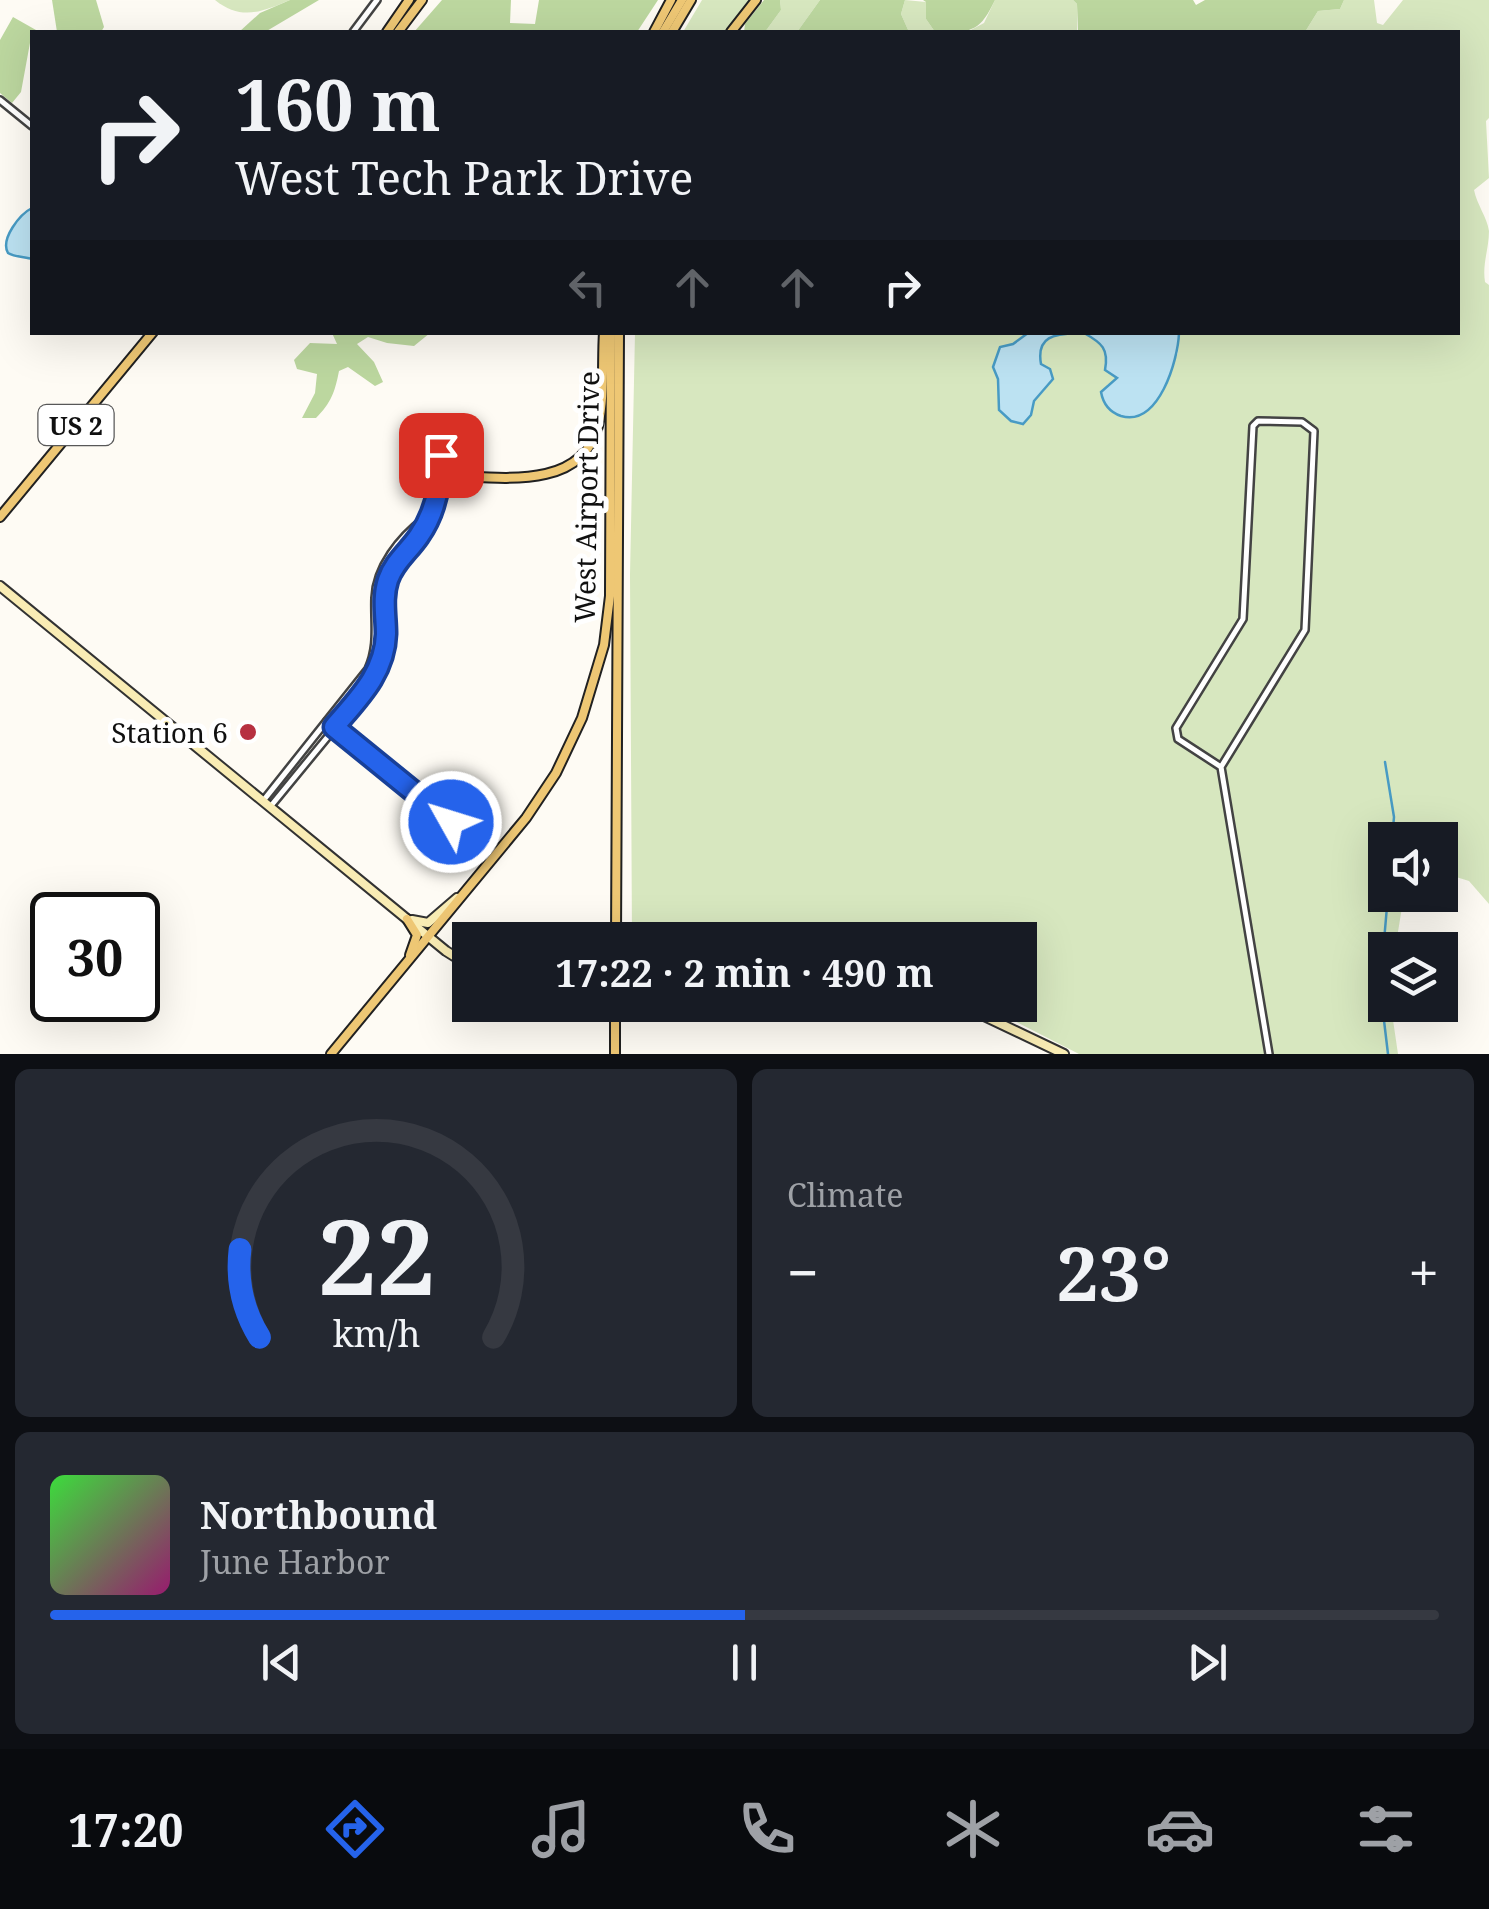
<!DOCTYPE html>
<html lang="en">
<head>
<meta charset="utf-8">
<style>
  body { margin:0; font-family:"Noto Serif",serif; background:#242831; color:#f1f3f6; height:100vh; display:flex; flex-direction:column; font-size:38px; white-space:nowrap }
  * { box-sizing:border-box; margin:0 }
  p { font-size:32px; color:#9ea1a6 }
  .icon { flex:none; width:55px; height:55px; fill:none; stroke:currentColor; stroke-width:2; stroke-linecap:round; stroke-linejoin:round }
  .map { position:relative; height:1054px; overflow:hidden }
  .side { display:flex; flex-direction:column; gap:15px; padding:15px; background:#0d0f14; flex:1 }
  .side>* { flex:none }
  .banner { position:absolute; left:30px; top:30px; width:1430px; height:305px; border-radius:0px; box-shadow:0 10px 40px #0002; background:#171b24; color:#f1f3f6; overflow:hidden }
  .buttons { position:absolute; left:1368px; top:822px; display:grid; gap:20px }
  .buttons a { display:grid; place-items:center; width:90px; height:90px; border-radius:0px; background:#171b24; box-shadow:0 10px 40px #0002; font-size:50px }
  .speed { position:absolute; left:30px; top:892px; display:flex; gap:20px; font-size:50px; font-weight:700; text-align:center }
  .speed>* { display:grid; place-content:center; width:130px; height:130px; border-radius:50%; background:#171b24; box-shadow:0 10px 40px #0002; line-height:1 }
  .speed .limit { border:5px solid #111; border-radius:15px; background:#fff; color:#111 }
  .pin { position:absolute; display:grid; place-items:center; width:85px; height:85px; color:#fff; margin:-42px; border-radius:20px; box-shadow:0 5px 15px #0006 }
  .me { position:absolute; width:110px; margin:-55px; rotate:309deg; stroke-linejoin:round; filter:drop-shadow(0 0 8px #0008) }
  .turn { display:flex; align-items:center; gap:35px; height:210px; padding:0 40px; font-size:45px }
  .turn .icon { width:130px; height:130px; stroke-width:2.5 }
  .turn b { display:block; font-size:70px; line-height:85px }
  .lanes { display:flex; align-items:center; height:95px; padding:0 40px; background:#0003; justify-content:center; gap:50px; direction:ltr }
  .lanes .off { opacity:.35 }
  .big { font-size:75px; font-weight:700; line-height:1.1 }
  .side .card { flex:1; display:flex; flex-direction:column; justify-content:center; gap:15px; min-width:0; padding:0 35px; border-radius:15px; background:#242831 }
  .side .dial { align-items:center; gap:0 }
  .dial svg { height:260px; overflow:visible; fill:none; stroke:#363941; stroke-width:7; stroke-linecap:round; text-anchor:middle }
  .dial text { fill:#f1f3f6; stroke:none }
  .song { display:flex; align-items:center; gap:30px }
  .cover { width:120px; height:120px; border-radius:15px; background:linear-gradient(135deg,hsl(120 70% 55%),hsl(320 70% 35%)) }
  .played { height:10px; border-radius:5px; background:linear-gradient(90deg,#2563eb 50%,#363941 50%) }
  .keys { display:flex; justify-content:space-around; direction:ltr }
  .heat { display:flex; justify-content:space-between; align-items:center; font-size:55px; direction:ltr }
  .side .tiles { flex:1; display:grid; gap:15px; grid-template-columns:1fr 1fr }
  .card:last-child { grid-column:span 2 }
  .trip { position:absolute; left:452px; top:922px; width:585px; height:100px; border-radius:0px; background:#171b24; box-shadow:0 10px 40px #0002; font-weight:700; line-height:100px; text-align:center }
  .dock { display:flex; height:160px; justify-content:space-around; align-items:center; background:#090b0e; color:#9ea1a6 }
  .dock .icon { width:70px; height:70px }
  .dock .on { color:#2563eb }
  .dock b { font-size:45px; color:#f1f3f6 }
  .map>svg:first-child { display:block }
  .green { fill:#d7e7bf }
  .forest { fill:#bcd79f }
  .water { fill:#bce2f2; stroke:#489bc4; stroke-width:2.5 }
  .lines { fill:none; stroke-linecap:round; stroke-linejoin:round }
  .stream { stroke:#489bc4; stroke-width:2.5 }
  .street-casing { stroke:#434343; stroke-width:10 }
  .secondary-casing { stroke:#323232; stroke-width:12 }
  .primary-casing { stroke:#212121; stroke-width:12 }
  .street { stroke:#fff; stroke-width:5 }
  .secondary { stroke:#f9ecb4; stroke-width:8 }
  .primary { stroke:#eec774; stroke-width:8 }
  .route-casing { stroke:#184099; stroke-width:25 }
  .route { stroke:#2563eb; stroke-width:18 }
  .poi-dot { fill:#b73141; stroke:#fff; stroke-width:4 }
  .labels { text-anchor:middle; dominant-baseline:central; stroke-width:10; stroke-linejoin:round; paint-order:stroke }
  .shield { fill:#fff; stroke:#585858; stroke-width:2.5 }
  .shield-label { font-size:25px; font-weight:bold; fill:#101010 }
  .street-label { font-size:28px; fill:#101010; stroke:#fff }
  .poi-label { font-size:28px; fill:#101010; stroke:#fff; text-anchor:end }
</style>
</head>
<body>
<div class="map">
<svg width="1489" height="1054" viewBox="0 0 1489 1054">
  <rect width="100%" height="100%" fill="#fefbf4"/>
  <g class="green">
    <path d="M215 0H290C262 12 241 21 215 0Z"/>
    <path d="M702 0H750L725 32H683Z"/>
    <path d="M780 0H820L797 32H765L781 10Z"/>
    <path d="M905 0 926 2V19L935 32H909L901 14Z"/>
    <path d="M995 0H1073L1077 4V32H967L984 23Z"/>
    <path d="M1344 0H1374L1377 23 1383 25 1403 0H1489V118L1486 121 1489 178 1474 190C1477 205 1487 217 1489 231 1489 249 1482 264 1485 282L1489 285V904L1469 881 1440 872V840H1385V895H1404L1395 950H1385V1005H1395L1393 1020 1398 1054H1079L983 1005H1020V940H632L630 575 635 333H1028L1013 344 1000 347 993 367 998 379 999 410 1031 415 1034 402 1045 390C1043 378 1037 362 1039 350 1044 326 1087 329 1101 342 1110 351 1111 368 1117 379L1107 385 1168 374 1178 353 1179 333 1458 332V32H1305L1318 11 1340 9Z"/>
  </g>
  <g class="forest">
    <path d="M52 0H96L104 27 101 32H57Z"/>
    <path d="M290 0H319L265 32H239L260 13Z"/>
    <path d="M442 0H511L510 23 535 24 539 0H658L637 32H414Z"/>
    <path d="M764 0H780L781 10 765 32H744L745 24Z"/>
    <path d="M820 0H905L901 14 909 32H797Z"/>
    <path d="M923 0H995C979 34 970 32 935 32L926 19V2Z"/>
    <path d="M1073 0H1193L1196 5 1205 0H1344L1340 9 1318 11 1305 32H1078L1077 4Z"/>
    <path d="M13 17 36 30 32 32 21 92 12 103 0 93V40Z"/>
    <path d="M332 333H430L414 346 387 343 368 337 357 344 374 362 383 382 375 386 348 367 339 371C335 392 331 403 316 418H302L315 393 317 374 297 369 294 360 310 343 337 344Z"/>
  </g>
  <g class="water">
    <path d="M32 208V259C26 257 14 257 8 253 0 239 20 214 32 208Z"/>
    <path d="M1028 333H1077C1055 334 1036 336 1041 364L1050 369 1053 379 1034 401 1031 415 1023 424 1011 421 999 410 998 379 993 367 1000 347 1013 344Z"/>
    <path d="M1084 333H1179C1178 360 1159 427 1121 416 1109 412 1103 403 1101 392L1117 378 1105 370C1109 349 1102 343 1084 333Z"/>
  </g>
  <g class="lines">
    <g class="stream">
      <path d="M1385 762 1394 817 1392 840"/>
      <path d="M1388 895 1380 987 1388 1054"/>
    </g>
    <defs>
      <g id="street">
        <path d="M353 32 377 0"/>
        <path d="M0 100 32 126"/>
        <path d="M327 721 451 822"/>
        <path d="M1221 767 1178 739 1176 728 1243 619 1253 426 1258 421 1302 422 1314 431 1305 630 1221 767 1269 1054"/>
        <path d="M263 801 368 669C379 645 374 623 375 598 376 567 400 537 424 519"/>
        <path d="M270 807 367 689C397 646 376 626 387 584 393 563 411 551 422 533 439 501 441 470 441 435"/>
      </g>
      <g id="secondary">
        <path d="M0 586 446 951 470 966"/>
        <path d="M412 920 428 923 457 898"/>
        <path d="M961 1005 1064 1054"/>
      </g>
      <g id="primary">
        <path d="M387 32 409 0"/>
        <path d="M398 32 422 0"/>
        <path d="M654 32 671 0"/>
        <path d="M663 32 682 0"/>
        <path d="M672 32 691 0"/>
        <path d="M731 32 756 0"/>
        <path d="M441 475C492 476 581 494 598 426 605 397 602 362 604 332"/>
        <path d="M0 517 153 332"/>
        <path d="M407 919 417 935 410 955"/>
        <path d="M616 940 619 332"/>
        <path d="M615 1005V1054"/>
        <path d="M331 1054 526 818 556 773 582 718 604 645 610 596 611 332"/>
      </g>
    </defs>
    <use href="#street" class="street-casing"/>
    <use href="#secondary" class="secondary-casing"/>
    <use href="#primary" class="primary-casing"/>
    <use href="#street" class="street"/>
    <use href="#secondary" class="secondary"/>
    <use href="#primary" class="primary"/>
  </g>
  <g class="lines">
    <defs>
      <path id="route" d="M441 455C441 484 436 512 419 536 409 551 394 562 388 580 382 598 386 616 386 634 385 673 358 699 334 727L451 822"/>
    </defs>
    <use href="#route" class="route-casing"/>
    <use href="#route" class="route"/>
  </g>
  <circle class="poi-dot" cx="248" cy="732" r="10"/>
  <g class="labels">
    <rect class="shield" x="38.5" y="405" width="75" height="40" rx="8"/>
    <g class="shield-label">
      <text x="76" y="425">US 2</text>
    </g>
    <g class="street-label">
      <text transform="translate(586 497) rotate(-89)">West Airport Drive</text>
    </g>
    <g class="poi-label">
      <text x="228" y="732">Station 6</text>
    </g>
  </g>
</svg>
<div class="buttons">
<a><svg class="icon" aria-label="sound" viewBox="0 0 24 24"><path d="M4 9h4l5-4v14l-5-4H4zM17 9q2 3 0 6"/></svg></a>
<a><svg class="icon" aria-label="layers" viewBox="0 0 24 24"><path d="M12 4l9 5-9 5-9-5zM3 14l9 5 9-5"/></svg></a>
</div>
<div class="speed"><div class="limit">30</div></div>
<div class="pin" style="left:441px;top:455px;background:#d93025"><svg class="icon" aria-label="arrive" viewBox="0 0 24 24"><path d="M6 21V4h12l-3 4 3 4H6"/></svg></div>
<svg class="me" style="left:451px;top:822px" viewBox="-20 -20 40 40"><circle r="17" fill="#2563eb" stroke="#fff" stroke-width="3"/><path d="M0-11L8 9 0 5-8 9z" fill="#fff"/></svg>
<div class="trip">17:22 · 2 min · 490 m</div>
<div class="banner">
<div class="turn"><svg class="icon" aria-label="right" viewBox="0 0 24 24"><path d="M7 20v-9h11M14 6l5 5-5 5"/></svg><div><b>160 m</b>West Tech Park Drive</div></div>
<div class="lanes"><svg class="icon off" aria-label="left" viewBox="0 0 24 24"><path d="M17 20v-9H6M10 6l-5 5 5 5"/></svg><svg class="icon off" aria-label="ahead" viewBox="0 0 24 24"><path d="M12 20V5M6 11l6-6 6 6"/></svg><svg class="icon off" aria-label="ahead" viewBox="0 0 24 24"><path d="M12 20V5M6 11l6-6 6 6"/></svg><svg class="icon" aria-label="right" viewBox="0 0 24 24"><path d="M7 20v-9h11M14 6l5 5-5 5"/></svg></div>
</div>
</div>
<section class="side">
<div class="tiles">
<div class="card dial"><svg viewBox="0 0 100 80">
<path d="M14 69A42 42 0 1 1 86 69"/>
<path d="M14 69A42 42 0 0 1 8 42" stroke="#2563eb"/>
<text x="50" y="56" font-size="32" font-weight="700">22</text>
<text x="50" y="72" font-size="11">km/h</text>
</svg></div>
<div class="card"><p>Climate</p>
<div class="heat"><a>−</a><b class="big">23°</b><a>+</a></div>
</div>
<div class="card">
<div class="song"><i class="cover"></i><div><b>Northbound</b><p>June Harbor</p></div></div>
<div class="played"></div>
<div class="keys"><svg class="icon" aria-label="previous" viewBox="0 0 24 24"><path d="M18 5L8 12l10 7zM5 5v14"/></svg><svg class="icon" aria-label="pause" viewBox="0 0 24 24"><path d="M8 5v14M16 5v14"/></svg><svg class="icon" aria-label="next" viewBox="0 0 24 24"><path d="M6 5l10 7-10 7zM19 5v14"/></svg></div>
</div>
</div>
</section>
<nav class="dock">
<b>17:20</b>
<svg class="icon on" aria-label="directions" viewBox="0 0 24 24"><path d="M12 3l9 9-9 9-9-9zM9 14v-3h6M13 9l2 2-2 2"/></svg>
<svg class="icon" aria-label="music" viewBox="0 0 24 24"><path d="M9 18V5l10-2v13"/><circle cx="6" cy="18" r="3"/><circle cx="16" cy="16" r="3"/></svg>
<svg class="icon" aria-label="phone" viewBox="0 0 24 24"><path d="M5 4h4l2 5-3 2q2 4 5 5l2-3 5 2v4C11 20 4 13 5 4z"/></svg>
<svg class="icon" aria-label="climate" viewBox="0 0 24 24"><path d="M12 3v18M4 7l16 10M4 17L20 7"/></svg>
<svg class="icon" aria-label="car" viewBox="0 0 24 24"><path d="M5 17H2v-5l4-1 3-4h7l3 4 3 1v5h-3M9 17h6M6 11h13"/><circle cx="7" cy="17" r="2"/><circle cx="17" cy="17" r="2"/></svg>
<svg class="icon" aria-label="filters" viewBox="0 0 24 24"><path d="M4 7h16M4 17h16"/><circle cx="9" cy="7" r="2"/><circle cx="15" cy="17" r="2"/></svg>
</nav>
</body>
</html>
